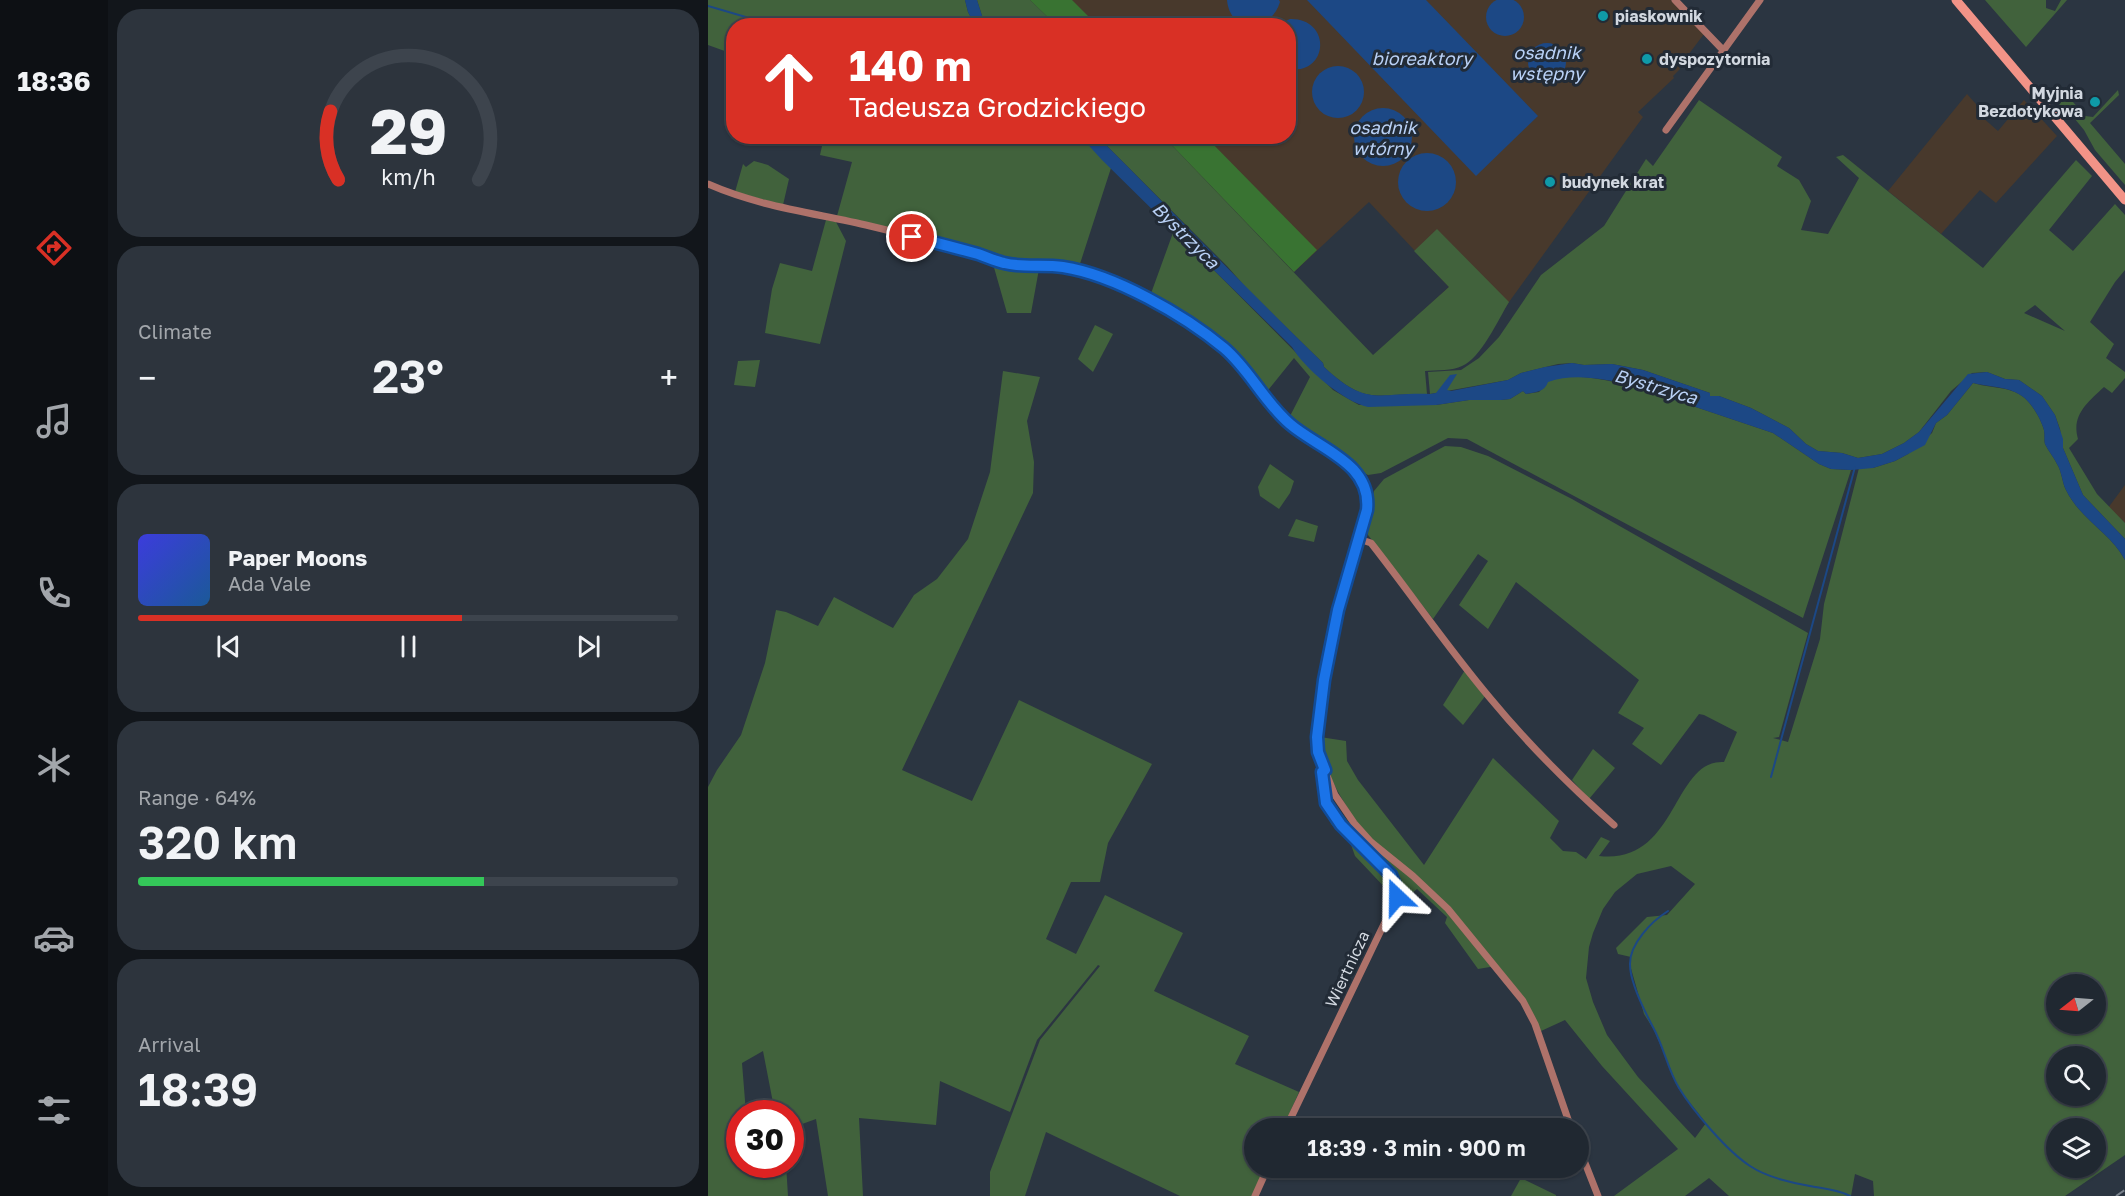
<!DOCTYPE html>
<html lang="en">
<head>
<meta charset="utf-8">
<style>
  body { margin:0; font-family:"Golos Text",sans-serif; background:#2d343d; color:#f1f3f6; height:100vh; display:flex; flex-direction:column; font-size:22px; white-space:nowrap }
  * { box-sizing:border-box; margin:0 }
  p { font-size:20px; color:#a2a6ab }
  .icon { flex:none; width:33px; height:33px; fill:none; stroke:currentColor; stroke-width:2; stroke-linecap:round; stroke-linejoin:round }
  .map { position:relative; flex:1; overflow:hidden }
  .details { display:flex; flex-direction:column; gap:9px; padding:9px; background:#12161b; width:600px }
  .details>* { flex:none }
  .hud { position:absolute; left:18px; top:18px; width:570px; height:126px; border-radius:24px; box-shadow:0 2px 4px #0004,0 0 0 2px #3d444d; background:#d93025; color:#fff; overflow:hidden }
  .needle { width:39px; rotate:253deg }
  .controls { position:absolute; left:1338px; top:974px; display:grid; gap:12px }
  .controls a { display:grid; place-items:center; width:60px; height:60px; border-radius:50%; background:#202831; box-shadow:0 2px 4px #0004,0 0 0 2px #3d444d; font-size:30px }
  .speed { position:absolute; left:18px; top:1100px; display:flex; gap:12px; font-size:30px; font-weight:700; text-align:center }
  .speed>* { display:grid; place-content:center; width:78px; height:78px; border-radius:50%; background:#202831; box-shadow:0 2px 4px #0004,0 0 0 2px #3d444d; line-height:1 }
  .speed .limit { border:9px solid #d22; background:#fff; color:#111 }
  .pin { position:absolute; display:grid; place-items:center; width:51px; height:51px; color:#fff; margin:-26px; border:3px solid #fff; border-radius:50%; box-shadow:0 2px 6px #0007 }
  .me { position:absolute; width:66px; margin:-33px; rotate:337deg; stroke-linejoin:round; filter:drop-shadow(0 0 4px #0008) }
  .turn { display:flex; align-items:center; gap:21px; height:126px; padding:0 24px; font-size:27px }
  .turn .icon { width:78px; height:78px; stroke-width:2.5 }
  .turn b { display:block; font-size:42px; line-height:51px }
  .big { font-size:45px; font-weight:600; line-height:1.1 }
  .details .tile { flex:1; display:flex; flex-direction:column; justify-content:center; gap:9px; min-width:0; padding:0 21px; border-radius:24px; background:#2d343d }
  .details .dial { align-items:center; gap:0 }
  .dial svg { height:156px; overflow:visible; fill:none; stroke:#3d444d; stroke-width:7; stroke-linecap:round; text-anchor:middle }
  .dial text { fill:#f1f3f6; stroke:none }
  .song { display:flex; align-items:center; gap:18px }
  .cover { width:72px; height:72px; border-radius:9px; background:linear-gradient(135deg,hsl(240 70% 55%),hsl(210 70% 35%)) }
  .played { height:6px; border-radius:3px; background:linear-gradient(90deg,#d93025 60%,#3d444d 60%) }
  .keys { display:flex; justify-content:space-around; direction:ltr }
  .heat { display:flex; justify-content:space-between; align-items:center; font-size:33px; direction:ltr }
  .charge { height:9px; border-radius:4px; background:linear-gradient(90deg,#34c759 64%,#3d444d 0) }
  .trip { position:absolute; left:536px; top:1118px; width:345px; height:60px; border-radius:30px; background:#202831; box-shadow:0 2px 4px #0004,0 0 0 2px #3d444d; font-weight:600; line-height:60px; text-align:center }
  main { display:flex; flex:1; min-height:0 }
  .menu { display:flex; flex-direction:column; width:108px; justify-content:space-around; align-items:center; background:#0d1014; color:#a2a6ab }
  .menu .icon { width:42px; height:42px }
  .menu .current { color:#d93025 }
  .menu b { font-size:27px; color:#f1f3f6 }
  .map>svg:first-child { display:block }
  .industrial { fill:#48392c }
  .green { fill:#41623c; fill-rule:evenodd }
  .forest { fill:#397332 }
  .water { fill:#1c4885 }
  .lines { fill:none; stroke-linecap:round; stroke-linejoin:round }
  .stream { stroke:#1c4885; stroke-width:2 }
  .minor { stroke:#ae726a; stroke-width:7 }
  .secondary { stroke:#f29387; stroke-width:9 }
  .rail { stroke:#7a838d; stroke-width:2; stroke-dasharray:10 10; stroke-linecap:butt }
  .route-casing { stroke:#114b97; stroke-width:15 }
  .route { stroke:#1a73e8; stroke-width:10 }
  .culture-dot { fill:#0f9aa8; stroke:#222b36; stroke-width:2 }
  .labels { text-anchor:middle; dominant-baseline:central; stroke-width:6; stroke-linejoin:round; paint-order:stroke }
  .poi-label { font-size:16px; font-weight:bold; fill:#d2d8e0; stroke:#222b36; text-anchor:start }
  .street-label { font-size:16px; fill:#d2d8e0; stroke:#222b36 }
  .water-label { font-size:18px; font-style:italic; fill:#b9d1f6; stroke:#222b36 }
</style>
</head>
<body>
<main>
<nav class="menu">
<b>18:36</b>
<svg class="icon current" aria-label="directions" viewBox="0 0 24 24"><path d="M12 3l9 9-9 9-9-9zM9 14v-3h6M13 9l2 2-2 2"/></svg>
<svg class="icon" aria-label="music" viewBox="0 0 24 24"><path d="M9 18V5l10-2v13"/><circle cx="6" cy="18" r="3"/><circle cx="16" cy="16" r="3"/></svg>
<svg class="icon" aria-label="phone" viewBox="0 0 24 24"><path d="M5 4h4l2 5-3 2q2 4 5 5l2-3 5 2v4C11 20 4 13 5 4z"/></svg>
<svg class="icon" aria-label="climate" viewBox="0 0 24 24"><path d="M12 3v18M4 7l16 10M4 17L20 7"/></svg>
<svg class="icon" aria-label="car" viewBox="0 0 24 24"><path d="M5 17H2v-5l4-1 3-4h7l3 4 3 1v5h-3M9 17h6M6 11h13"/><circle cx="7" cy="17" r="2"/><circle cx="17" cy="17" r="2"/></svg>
<svg class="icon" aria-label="filters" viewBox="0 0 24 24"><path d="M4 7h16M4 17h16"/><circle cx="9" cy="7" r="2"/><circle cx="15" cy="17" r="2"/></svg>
</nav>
<section class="details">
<div class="tile dial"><svg viewBox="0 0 100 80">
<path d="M14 69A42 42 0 1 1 86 69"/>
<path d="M14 69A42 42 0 0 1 10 34" stroke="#d93025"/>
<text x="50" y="56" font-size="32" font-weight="700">29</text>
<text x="50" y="72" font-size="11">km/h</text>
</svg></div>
<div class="tile"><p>Climate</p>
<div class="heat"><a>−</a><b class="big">23°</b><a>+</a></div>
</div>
<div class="tile">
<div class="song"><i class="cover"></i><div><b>Paper Moons</b><p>Ada Vale</p></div></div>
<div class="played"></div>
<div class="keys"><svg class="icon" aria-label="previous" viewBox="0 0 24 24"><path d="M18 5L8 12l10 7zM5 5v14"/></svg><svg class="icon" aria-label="pause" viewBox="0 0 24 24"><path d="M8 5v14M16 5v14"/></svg><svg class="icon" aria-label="next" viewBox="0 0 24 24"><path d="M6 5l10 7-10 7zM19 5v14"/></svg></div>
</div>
<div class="tile"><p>Range · 64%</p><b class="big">320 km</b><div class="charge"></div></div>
<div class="tile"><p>Arrival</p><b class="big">18:39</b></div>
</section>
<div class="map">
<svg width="1417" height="1196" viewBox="0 0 1417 1196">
  <rect width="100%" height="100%" fill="#2b3541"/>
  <g class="industrial">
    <path d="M322 0H963L996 34 971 67 972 69 965 76 966 78 930 112 935 117 801 302 770 351 665 356 741 287 661 202 586 272 456 137 580 136V26L348 25Z"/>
    <path d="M1259 94 1275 112 1273 116 1290 131 1316 100 1349 136 1288 203 1272 190 1233 234 1180 191Z"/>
    <path d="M1417 485V523L1400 508Z"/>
  </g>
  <g class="green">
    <path d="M0 0H257L260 12 267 25 26 26 25 54 0 45Z"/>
    <path d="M269 0H322L348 25H280L275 19Z"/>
    <path d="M1277 0H1338V8L1347 11 1353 0H1359L1318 47Z"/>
    <path d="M1353 88 1377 116 1385 117 1410 90 1411 95 1382 123 1417 164V185L1387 150 1376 130 1357 107H1354L1346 99Z"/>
    <path d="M991 100 1074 157 1069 166 1091 180 1103 201 1093 230 1120 234 1151 178 1128 157 1135 155 1275 268 1368 160 1384 176 1341 230 1365 251 1407 204 1417 215V270L1407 282 1382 322 1406 344 1398 358 1417 372V378L1404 393 1396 387C1380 402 1363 415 1370 439L1361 448 1389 494 1417 523V539L1375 495 1355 448 1352 429 1347 415 1334 396 1311 380 1297 379 1279 372 1264 373 1243 391 1211 432 1196 443 1174 454 1150 458 1134 453 1110 451 1098 444 1081 428 1043 408 1011 396H1002V393L935 370 904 364 876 365 864 363 850 364 813 373 800 380 722 394 720 372 753 370 771 358 791 337 833 275 896 226 938 159 945 166ZM1327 305 1357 331 1316 313Z"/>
    <path d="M373 136 403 168 370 270 323 267 268 254 270 251 129 216 144 162 112 155 116 137Z"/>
    <path d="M390 137H456L665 355 741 287 706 251 729 229 801 302C790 320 773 358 754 366 745 371 728 370 717 371L719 394C667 393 659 407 616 367L615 363 540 290 519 266Z"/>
    <path d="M46 161 60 165 81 179 75 205 27 192 35 164 38 167Z"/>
    <path d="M118 220 128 222 138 241 112 344 57 333 64 289 72 263 104 271Z"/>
    <path d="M466 230 625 390 651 405H728L761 400H793L802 399 815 391 818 394 831 392C834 389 837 383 840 381 862 368 925 387 950 391L955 396 1065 433 1111 464 1123 469 1143 470 1095 618 759 439 740 438 673 473 660 475 650 470 632 453 580 420 602 377 586 358 557 394 512 348 441 299Z"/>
    <path d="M285 264 309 270 331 269 323 313H299Z"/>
    <path d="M387 325 405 334 385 372 370 359Z"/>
    <path d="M52 360 47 387 26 385 30 361Z"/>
    <path d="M295 371 332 377 319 421 326 462 325 493 194 770 264 801 311 700 444 764 400 843 392 882H363L338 939 368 954 397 895 475 933 446 991 541 1036 527 1064 591 1092 575 1128H546V1167H557L544 1196H472L338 1132 317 1196H282V1172L332 1040 392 966 390 965 329 1040 302 1112 232 1081 228 1125 151 1118 155 1196H120L108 1119 83 1128 82 1113H67L55 1051 34 1063 38 1113H32V1164H78L80 1196H0V787L9 770 33 735 57 663 68 610 78 612 110 626 126 597 185 628 206 595 229 579 260 539 282 472Z"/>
    <path d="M1265 383C1280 388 1300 386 1314 396 1324 403 1333 419 1336 430 1337 435 1336 440 1337 444 1340 451 1346 457 1349 464 1354 472 1354 482 1358 490 1372 519 1402 532 1417 560V1155L1357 1196H1166L1165 1181 1147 1174 1143 1196H1021L1001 1178 977 1196H906L970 1149 894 1066 857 1020 833 1031 816 998 793 969 782 967 770 969 737 923 739 917 709 889 690 905 682 893 647 856 641 839 623 824 621 815 631 810 650 834 655 831C635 802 615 772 612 737L638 741 639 761 650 780 716 865 785 758 851 821 842 838 855 851 868 852 878 859 893 837 902 841 891 856C970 865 964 759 1016 762L1029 732 996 715 991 714 953 765 924 744 936 728 910 713 931 680 808 582 780 629 751 605 780 561 770 554 725 619 660 535 659 523 666 491 676 479 737 446 753 447 780 456 864 499 1100 633 1071 737 1065 738 1080 742 1112 639 1116 604 1151 468H1165L1187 461 1200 454 1224 433 1228 423 1239 415ZM963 866 987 884 959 915 939 917 908 948 910 954 923 957 922 965 936 1014 946 1030 971 1089 998 1123 987 1138 930 1077 899 1035 885 1002 878 978 881 947 885 933 895 909 907 892 929 874ZM1348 984H1388V1023H1348ZM1348 1056H1388V1095H1348ZM1348 1128H1388V1167H1348Z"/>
    <path d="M562 464 586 481 582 493 571 509 552 496 550 487Z"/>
    <path d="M588 519 610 526 606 542 580 536Z"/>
    <path d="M757 670 778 695 755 725 735 705Z"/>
    <path d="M885 749 907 768 881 799 864 780Z"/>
    <path d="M813 1178 848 1195V1196H803Z"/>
  </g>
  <g class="forest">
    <path d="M322 0H364L389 25H348Z"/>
    <path d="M456 137H498L609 250 586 272Z"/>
  </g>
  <g class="water">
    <circle cx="797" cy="17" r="19"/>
    <path d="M257 0H269L275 19 280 25H267L260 12Z"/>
    <path d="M519 0H571L572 2C562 34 522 34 519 0Z"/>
    <path d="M599 0H718L830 116 768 176Z"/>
    <path d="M582 19C624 18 621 75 581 69L580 26 569 25Z"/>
    <circle cx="839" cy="62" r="19"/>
    <circle cx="630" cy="92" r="26"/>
    <circle cx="675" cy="137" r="29"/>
    <path d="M373 137H390C465 212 539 289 615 363L616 367C660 408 669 392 722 394L728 393 742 375 749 374 739 390 743 391 800 380 813 373 837 367 864 363 876 365 904 364 935 370 1002 393V396H1011L1043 408 1081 428 1098 444 1110 451 1134 453 1150 458 1174 454 1196 443 1211 432 1260 374 1279 372 1297 379 1311 380 1334 396 1347 415 1355 439V448L1375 495 1417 539V560C1402 532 1372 519 1358 490 1354 482 1354 472 1349 464 1346 457 1340 451 1337 444 1336 440 1337 435 1336 430 1333 419 1324 403 1314 396 1300 386 1280 387 1265 383L1239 415 1228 423 1217 445 1187 461 1165 468 1143 470 1123 469 1111 464 1065 433 955 396 950 391C915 384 874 370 840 382 837 392 827 392 818 394L815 391 802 399 793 400H761L728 405 660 407C636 402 596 368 584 347L394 160Z"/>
    <circle cx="719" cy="182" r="29"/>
  </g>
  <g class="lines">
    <g class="stream">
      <path d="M0 6 48 20 59 26"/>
      <path d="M1063 777 1147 467"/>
      <path d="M960 911C944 921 921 944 922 965 922 982 938 1014 946 1029 956 1048 960 1070 971 1088 985 1111 1019 1151 1042 1166 1060 1178 1085 1183 1107 1187 1119 1189 1130 1190 1142 1196"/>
    </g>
    <g class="minor">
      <path d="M967 0 1015 50"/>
      <path d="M958 130 1052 0"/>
      <path d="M0 184C52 207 107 213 162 226 187 232 212 238 237 245 257 250 277 259 298 264 316 268 334 264 352 267 383 270 422 288 449 303 474 317 507 338 527 358 546 379 560 405 582 424 612 449 664 463 659 510L633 596 619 660 609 733 613 761 627 795 646 823 663 842 705 876 740 909 815 1001 827 1024 863 1128"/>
      <path d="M651 539 663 543C703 594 740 648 782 698 820 744 862 786 906 825"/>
      <path d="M578 1128 689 897 687 882 683 875 633 825 618 803 614 772 617 770"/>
      <path d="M870 1145 890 1196"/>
      <path d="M547 1196 560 1167"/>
    </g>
    <path class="secondary" d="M1248 0 1417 200"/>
    <path class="rail" d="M1408 1196 1417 1190"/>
  </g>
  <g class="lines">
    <defs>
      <path id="route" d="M204 237C226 242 248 248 270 254 279 257 287 261 296 263 315 268 335 264 355 267 407 275 476 315 516 348 542 370 556 402 582 424 611 449 664 463 659 510L630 610 616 680 609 737 610 752 617 770 614 772 618 803 633 825 683 875 689 890V897"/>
    </defs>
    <use href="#route" class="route-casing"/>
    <use href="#route" class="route"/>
  </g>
  <g class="culture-dot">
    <circle cx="895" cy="16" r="6"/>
    <circle cx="939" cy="59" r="6"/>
    <circle cx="1387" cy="102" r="6"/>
    <circle cx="842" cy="182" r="6"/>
  </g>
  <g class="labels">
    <g class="poi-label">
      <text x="907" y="16">piaskownik</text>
      <text x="951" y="59">dyspozytornia</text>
      <text x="1375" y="93" text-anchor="end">Myjnia<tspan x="1375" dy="18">Bezdotykowa</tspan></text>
      <text x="854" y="182">budynek krat</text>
    </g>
    <g class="street-label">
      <text transform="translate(639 969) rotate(-65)">Wiertnicza</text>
    </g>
    <g class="water-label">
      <text x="839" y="52">osadnik<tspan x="839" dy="21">wstępny</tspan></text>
      <text x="714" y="58">bioreaktory</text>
      <text x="675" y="127">osadnik<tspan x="675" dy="21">wtórny</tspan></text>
      <text transform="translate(478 235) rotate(45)">Bystrzyca</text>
      <text transform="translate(948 386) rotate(16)">Bystrzyca</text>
    </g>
  </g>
</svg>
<div class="controls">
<a><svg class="needle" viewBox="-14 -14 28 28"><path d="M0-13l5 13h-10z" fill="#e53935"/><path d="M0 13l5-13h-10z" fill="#a2a6ab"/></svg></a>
<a><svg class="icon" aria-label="search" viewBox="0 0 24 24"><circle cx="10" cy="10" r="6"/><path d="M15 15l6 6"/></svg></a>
<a><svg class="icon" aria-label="layers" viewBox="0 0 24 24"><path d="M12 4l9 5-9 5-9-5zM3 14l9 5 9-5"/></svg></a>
</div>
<div class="speed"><div class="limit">30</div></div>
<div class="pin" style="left:204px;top:237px;background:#d93025"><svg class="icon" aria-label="arrive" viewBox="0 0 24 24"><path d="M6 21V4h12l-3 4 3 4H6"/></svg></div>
<svg class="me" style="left:689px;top:897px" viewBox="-20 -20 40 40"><path d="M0-17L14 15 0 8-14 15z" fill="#1a73e8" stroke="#fff" stroke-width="4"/></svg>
<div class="trip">18:39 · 3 min · 900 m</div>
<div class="hud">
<div class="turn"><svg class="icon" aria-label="ahead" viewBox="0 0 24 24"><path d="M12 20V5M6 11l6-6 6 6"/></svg><div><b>140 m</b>Tadeusza Grodzickiego</div></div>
</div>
</div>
</main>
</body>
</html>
